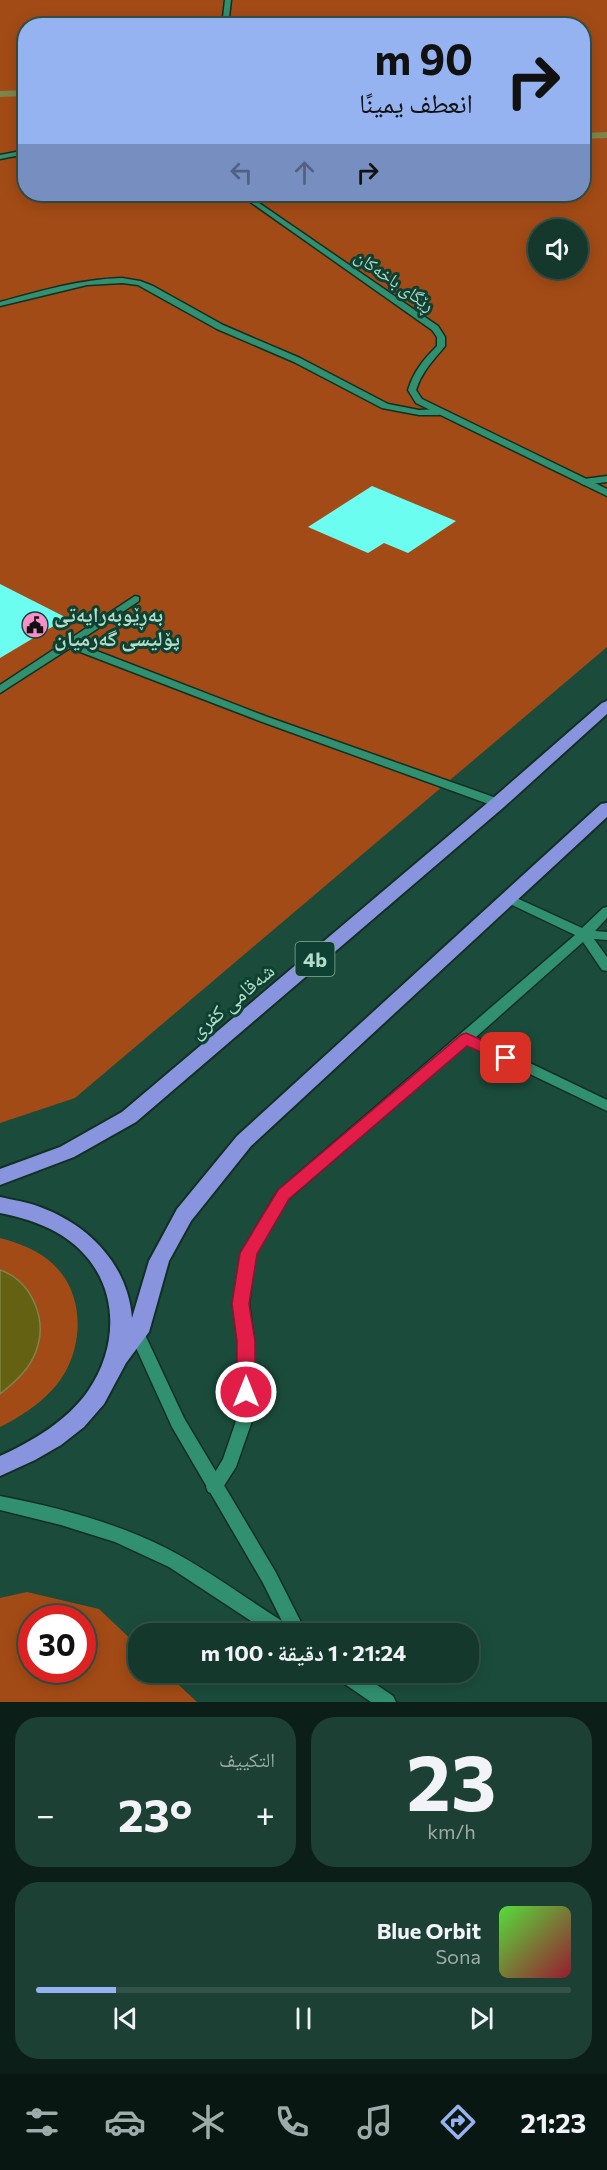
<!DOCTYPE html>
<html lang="ar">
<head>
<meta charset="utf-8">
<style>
  body { margin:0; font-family:Commissioner,"Noto Naskh Arabic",sans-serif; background:#1d4034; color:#f1f3f6; direction:rtl; height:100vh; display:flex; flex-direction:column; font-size:22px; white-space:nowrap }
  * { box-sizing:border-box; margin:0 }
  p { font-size:20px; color:#9daca9 }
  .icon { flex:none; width:33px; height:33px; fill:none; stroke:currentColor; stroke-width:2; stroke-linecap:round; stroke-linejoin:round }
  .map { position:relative; height:1702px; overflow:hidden; direction:ltr }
  .side { display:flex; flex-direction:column; gap:15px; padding:15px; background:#0b1f18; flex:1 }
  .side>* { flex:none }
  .guide { position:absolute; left:18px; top:18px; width:572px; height:183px; border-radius:24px; box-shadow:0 3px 15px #0003,0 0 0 2px #335348; direction:rtl; background:#95b2f1; color:#111; overflow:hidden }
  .controls { position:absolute; left:528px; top:219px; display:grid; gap:12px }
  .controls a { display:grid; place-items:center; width:60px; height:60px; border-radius:50%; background:#14392c; box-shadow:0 3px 15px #0003,0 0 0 2px #335348; font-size:30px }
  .speed { position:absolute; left:18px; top:1605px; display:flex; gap:12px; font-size:30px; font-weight:700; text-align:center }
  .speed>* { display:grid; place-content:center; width:78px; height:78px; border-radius:50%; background:#14392c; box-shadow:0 3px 15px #0003,0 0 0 2px #335348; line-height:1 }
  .speed .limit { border:9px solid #d22; background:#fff; color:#111 }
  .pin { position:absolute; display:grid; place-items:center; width:51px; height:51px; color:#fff; margin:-26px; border-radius:12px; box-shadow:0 3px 9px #0006 }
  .me { position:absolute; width:66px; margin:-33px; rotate:0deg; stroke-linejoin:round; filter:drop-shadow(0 0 4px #0008) }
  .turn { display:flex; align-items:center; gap:21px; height:126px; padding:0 18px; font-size:27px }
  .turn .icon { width:78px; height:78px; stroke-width:2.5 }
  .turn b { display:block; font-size:42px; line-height:51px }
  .lanes { display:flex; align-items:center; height:57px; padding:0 18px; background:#0003; justify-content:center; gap:30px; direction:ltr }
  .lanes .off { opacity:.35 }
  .big { font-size:45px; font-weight:700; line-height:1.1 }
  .side .tile { flex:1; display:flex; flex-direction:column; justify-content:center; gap:9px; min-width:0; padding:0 21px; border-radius:24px; background:#1d4034 }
  .side .dial { align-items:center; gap:0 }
  .dial b { font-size:78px; line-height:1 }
  .song { display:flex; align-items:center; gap:18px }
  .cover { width:72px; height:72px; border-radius:9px; background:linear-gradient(135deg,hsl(110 70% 55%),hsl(350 70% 35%)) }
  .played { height:6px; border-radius:3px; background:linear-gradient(90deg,#95b2f1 15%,#335348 15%) }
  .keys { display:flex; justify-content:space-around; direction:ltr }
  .heat { display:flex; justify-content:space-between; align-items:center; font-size:33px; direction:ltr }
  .side .tiles { flex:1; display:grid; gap:15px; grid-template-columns:1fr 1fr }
  .tile:last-child { grid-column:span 2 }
  .trip { position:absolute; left:128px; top:1623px; width:351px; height:60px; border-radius:24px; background:#14392c; box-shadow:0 3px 15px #0003,0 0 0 2px #335348; font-weight:700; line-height:60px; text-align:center; direction:rtl }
  .tabs { display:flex; height:96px; justify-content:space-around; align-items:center; background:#081712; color:#9daca9 }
  .tabs .icon { width:42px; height:42px }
  .tabs .selected { color:#95b2f1 }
  .tabs b { font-size:27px; color:#f1f3f6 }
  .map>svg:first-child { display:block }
  .green { fill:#a34b16; fill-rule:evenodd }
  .water { fill:#646112; stroke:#7c864a; stroke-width:1.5 }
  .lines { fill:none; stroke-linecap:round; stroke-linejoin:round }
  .stream { stroke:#7c864a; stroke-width:6 }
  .building { fill:#6bfef0 }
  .service-casing { stroke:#122f24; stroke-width:3 }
  .minor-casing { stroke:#122f24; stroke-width:3 }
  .tertiary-casing { stroke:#122f24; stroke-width:3 }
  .trunk-casing { stroke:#122f24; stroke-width:4 }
  .service { fill:#319070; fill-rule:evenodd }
  .minor { fill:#319070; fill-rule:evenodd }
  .tertiary { fill:#319070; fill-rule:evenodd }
  .trunk { fill:#8994de; fill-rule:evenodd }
  .route { fill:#e11d48; stroke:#92132f; stroke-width:1.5 }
  .labels { text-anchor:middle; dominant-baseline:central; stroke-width:6; stroke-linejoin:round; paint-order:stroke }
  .far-street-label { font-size:18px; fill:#b3ddcb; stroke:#0e4131 }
  .shield { fill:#0e4131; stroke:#82ae9d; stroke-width:1.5 }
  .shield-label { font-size:20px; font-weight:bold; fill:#b3ddcb }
  .poi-label { font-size:21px; font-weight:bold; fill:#b3ddcb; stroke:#0e4131; text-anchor:start }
  .street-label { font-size:21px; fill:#b3ddcb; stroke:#0e4131 }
</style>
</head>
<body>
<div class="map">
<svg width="607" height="1702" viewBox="0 0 607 1702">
  <rect width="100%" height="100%" fill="#1b4c3b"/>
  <g class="green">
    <path d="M0 0H607V647L75 1098 0 1123ZM26 26H582V194H26ZM538 230H578V268H538Z"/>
    <path d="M0 1238C19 1243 38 1250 53 1264 88 1296 84 1357 52 1390 37 1406 20 1417 0 1427Z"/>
    <path d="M27 1592 99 1609 138 1646V1672L166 1673 197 1702H0V1598ZM82 1618V1670H32V1618Z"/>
  </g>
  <path class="water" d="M0 1270C32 1281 48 1320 36 1351 30 1369 15 1382 0 1394Z"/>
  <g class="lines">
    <g class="stream">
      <path d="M0 94 26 93"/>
      <path d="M582 136 607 135"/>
    </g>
  </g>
  <g class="building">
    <path d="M372 486 456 521 408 553 384 543 368 553 308 527Z"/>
    <path d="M0 584 67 618 0 658Z"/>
  </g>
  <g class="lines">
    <defs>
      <g id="service">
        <path d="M26 150V154L0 159V155Z"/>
        <path d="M135 596 139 597V601L76 643 265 716 502 800 504 803 498 807 494 806 257 720 70 648 0 693V685Z"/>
      </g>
      <g id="minor">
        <path d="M122 278 140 281 153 286 223 325 300 358 388 404 419 410 439 409 443 412 439 415H419L382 408 294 362 217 329 138 285 122 283 87 285 0 306V302C41 291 80 279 122 278Z"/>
        <path d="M607 476V482L584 485 579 482 584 479Z"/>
        <path d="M510 895 582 928 603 908 607 907V918L595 931 607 932V940L594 939 607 957V971L602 970 583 942 476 1037 607 1100V1111L467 1044 288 1199 255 1254 249 1304 254 1341 252 1421 236 1467 220 1492 214 1494 208 1492 206 1487 223 1459 236 1421 238 1341 233 1304 241 1253 278 1191 575 935 506 902 504 899Z"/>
      </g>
      <g id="tertiary">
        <path d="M225 0H231L228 26H222Z"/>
        <path d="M239 194H246L438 326 445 337V346C433 361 422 371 416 390L422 399 607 489V496L416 403 408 390C414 371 423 360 437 346V337L432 330Z"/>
        <path d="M135 1322 140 1324 184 1418 275 1571 307 1634H271L169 1567 115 1542 61 1525 0 1510V1496C57 1507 114 1522 166 1548 207 1569 244 1597 282 1621L263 1583 172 1427 127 1328 130 1324Z"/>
        <path d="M333 1672H358L393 1696 396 1702H371L336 1678Z"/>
      </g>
      <g id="trunk">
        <path d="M607 701V714L504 807 136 1122 74 1157 0 1185V1169L60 1147 122 1112 492 799 602 703Z"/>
        <path d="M607 803V817L251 1146 191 1221 169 1261 149 1332 126 1363 104 1404 84 1427 61 1445 35 1460 0 1476V1456C33 1441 67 1421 88 1391 125 1337 117 1266 56 1232 38 1222 20 1217 0 1213V1197C13 1200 28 1202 40 1207 89 1225 128 1265 132 1318L149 1261 177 1209 237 1136 601 804Z"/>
      </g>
    </defs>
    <use href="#service" class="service-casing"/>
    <use href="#minor" class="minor-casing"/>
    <use href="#tertiary" class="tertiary-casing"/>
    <use href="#trunk" class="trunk-casing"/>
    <use href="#service" class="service"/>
    <use href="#minor" class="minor"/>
    <use href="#tertiary" class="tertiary"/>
    <use href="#trunk" class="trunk"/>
  </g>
  <path class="route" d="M466 1033 512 1054 514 1058 512 1062 506 1063 467 1046 289 1199 257 1254 249 1304 255 1341V1392L253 1398 246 1400 240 1398 237 1392V1341L232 1304 240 1253 278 1190 461 1035Z"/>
  <defs>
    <symbol id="civic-disc" viewBox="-11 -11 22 22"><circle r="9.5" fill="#f98fc9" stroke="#0e4131"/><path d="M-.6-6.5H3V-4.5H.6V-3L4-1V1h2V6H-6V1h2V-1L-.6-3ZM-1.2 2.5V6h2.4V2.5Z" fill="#111"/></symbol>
  </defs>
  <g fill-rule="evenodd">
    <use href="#civic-disc" x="20" y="610" width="30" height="30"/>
  </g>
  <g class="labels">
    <g class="far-street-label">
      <text transform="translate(395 280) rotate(35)">ڕێگای باخەکان</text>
    </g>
    <rect class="shield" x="295.5" y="942" width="39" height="34" rx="4.5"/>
    <g class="shield-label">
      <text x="315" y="959">4b</text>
    </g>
    <g class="poi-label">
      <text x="54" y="613">بەڕێوبەرایەتی<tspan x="54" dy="24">پۆلیسی گەرمیان</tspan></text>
    </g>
    <g class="street-label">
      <text transform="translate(231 1000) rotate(-40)">شەقامی کفری</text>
    </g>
  </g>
</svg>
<div class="controls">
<a><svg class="icon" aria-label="sound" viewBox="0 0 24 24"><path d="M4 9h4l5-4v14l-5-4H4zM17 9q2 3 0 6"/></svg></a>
</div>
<div class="speed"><div class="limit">30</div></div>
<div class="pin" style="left:506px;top:1058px;background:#d93025"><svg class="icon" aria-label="arrive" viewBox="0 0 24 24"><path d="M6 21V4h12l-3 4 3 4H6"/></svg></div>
<svg class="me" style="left:246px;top:1392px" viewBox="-20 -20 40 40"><circle r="17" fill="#e11d48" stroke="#fff" stroke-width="3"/><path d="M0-11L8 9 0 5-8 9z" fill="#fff"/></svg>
<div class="trip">21:24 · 1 دقيقة · 100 m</div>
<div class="guide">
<div class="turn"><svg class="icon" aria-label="right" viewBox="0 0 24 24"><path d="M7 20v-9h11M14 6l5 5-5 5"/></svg><div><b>90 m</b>انعطف يمينًا</div></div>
<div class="lanes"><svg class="icon off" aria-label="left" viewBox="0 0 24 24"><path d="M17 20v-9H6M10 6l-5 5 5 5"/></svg><svg class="icon off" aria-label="ahead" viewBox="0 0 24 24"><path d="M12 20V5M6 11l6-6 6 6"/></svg><svg class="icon" aria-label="right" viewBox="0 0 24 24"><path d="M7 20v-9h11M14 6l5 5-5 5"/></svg></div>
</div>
</div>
<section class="side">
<div class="tiles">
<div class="tile dial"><b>23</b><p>km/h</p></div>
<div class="tile"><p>التكييف</p>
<div class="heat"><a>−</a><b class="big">23°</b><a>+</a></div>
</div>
<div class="tile">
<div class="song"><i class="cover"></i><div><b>Blue Orbit</b><p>Sona</p></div></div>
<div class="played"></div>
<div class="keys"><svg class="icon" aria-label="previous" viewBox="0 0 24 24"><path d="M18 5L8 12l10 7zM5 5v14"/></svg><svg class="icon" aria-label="pause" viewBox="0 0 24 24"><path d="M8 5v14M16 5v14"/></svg><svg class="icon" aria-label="next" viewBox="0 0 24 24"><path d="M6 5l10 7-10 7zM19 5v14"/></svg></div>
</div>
</div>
</section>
<nav class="tabs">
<b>21:23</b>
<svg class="icon selected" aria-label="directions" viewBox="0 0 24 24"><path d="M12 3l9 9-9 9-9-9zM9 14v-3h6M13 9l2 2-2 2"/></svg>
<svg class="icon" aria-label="music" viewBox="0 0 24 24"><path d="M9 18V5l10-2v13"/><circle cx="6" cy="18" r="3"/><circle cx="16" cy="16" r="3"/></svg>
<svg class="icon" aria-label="phone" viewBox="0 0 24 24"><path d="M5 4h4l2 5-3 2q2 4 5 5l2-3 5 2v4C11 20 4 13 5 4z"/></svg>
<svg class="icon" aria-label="climate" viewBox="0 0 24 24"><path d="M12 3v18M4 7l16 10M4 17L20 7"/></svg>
<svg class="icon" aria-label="car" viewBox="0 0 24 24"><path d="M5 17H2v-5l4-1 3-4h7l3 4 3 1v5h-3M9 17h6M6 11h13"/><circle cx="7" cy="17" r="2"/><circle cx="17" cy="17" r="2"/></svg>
<svg class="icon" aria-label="filters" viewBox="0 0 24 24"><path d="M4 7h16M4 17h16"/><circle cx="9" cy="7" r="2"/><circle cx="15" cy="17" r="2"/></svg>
</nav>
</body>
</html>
